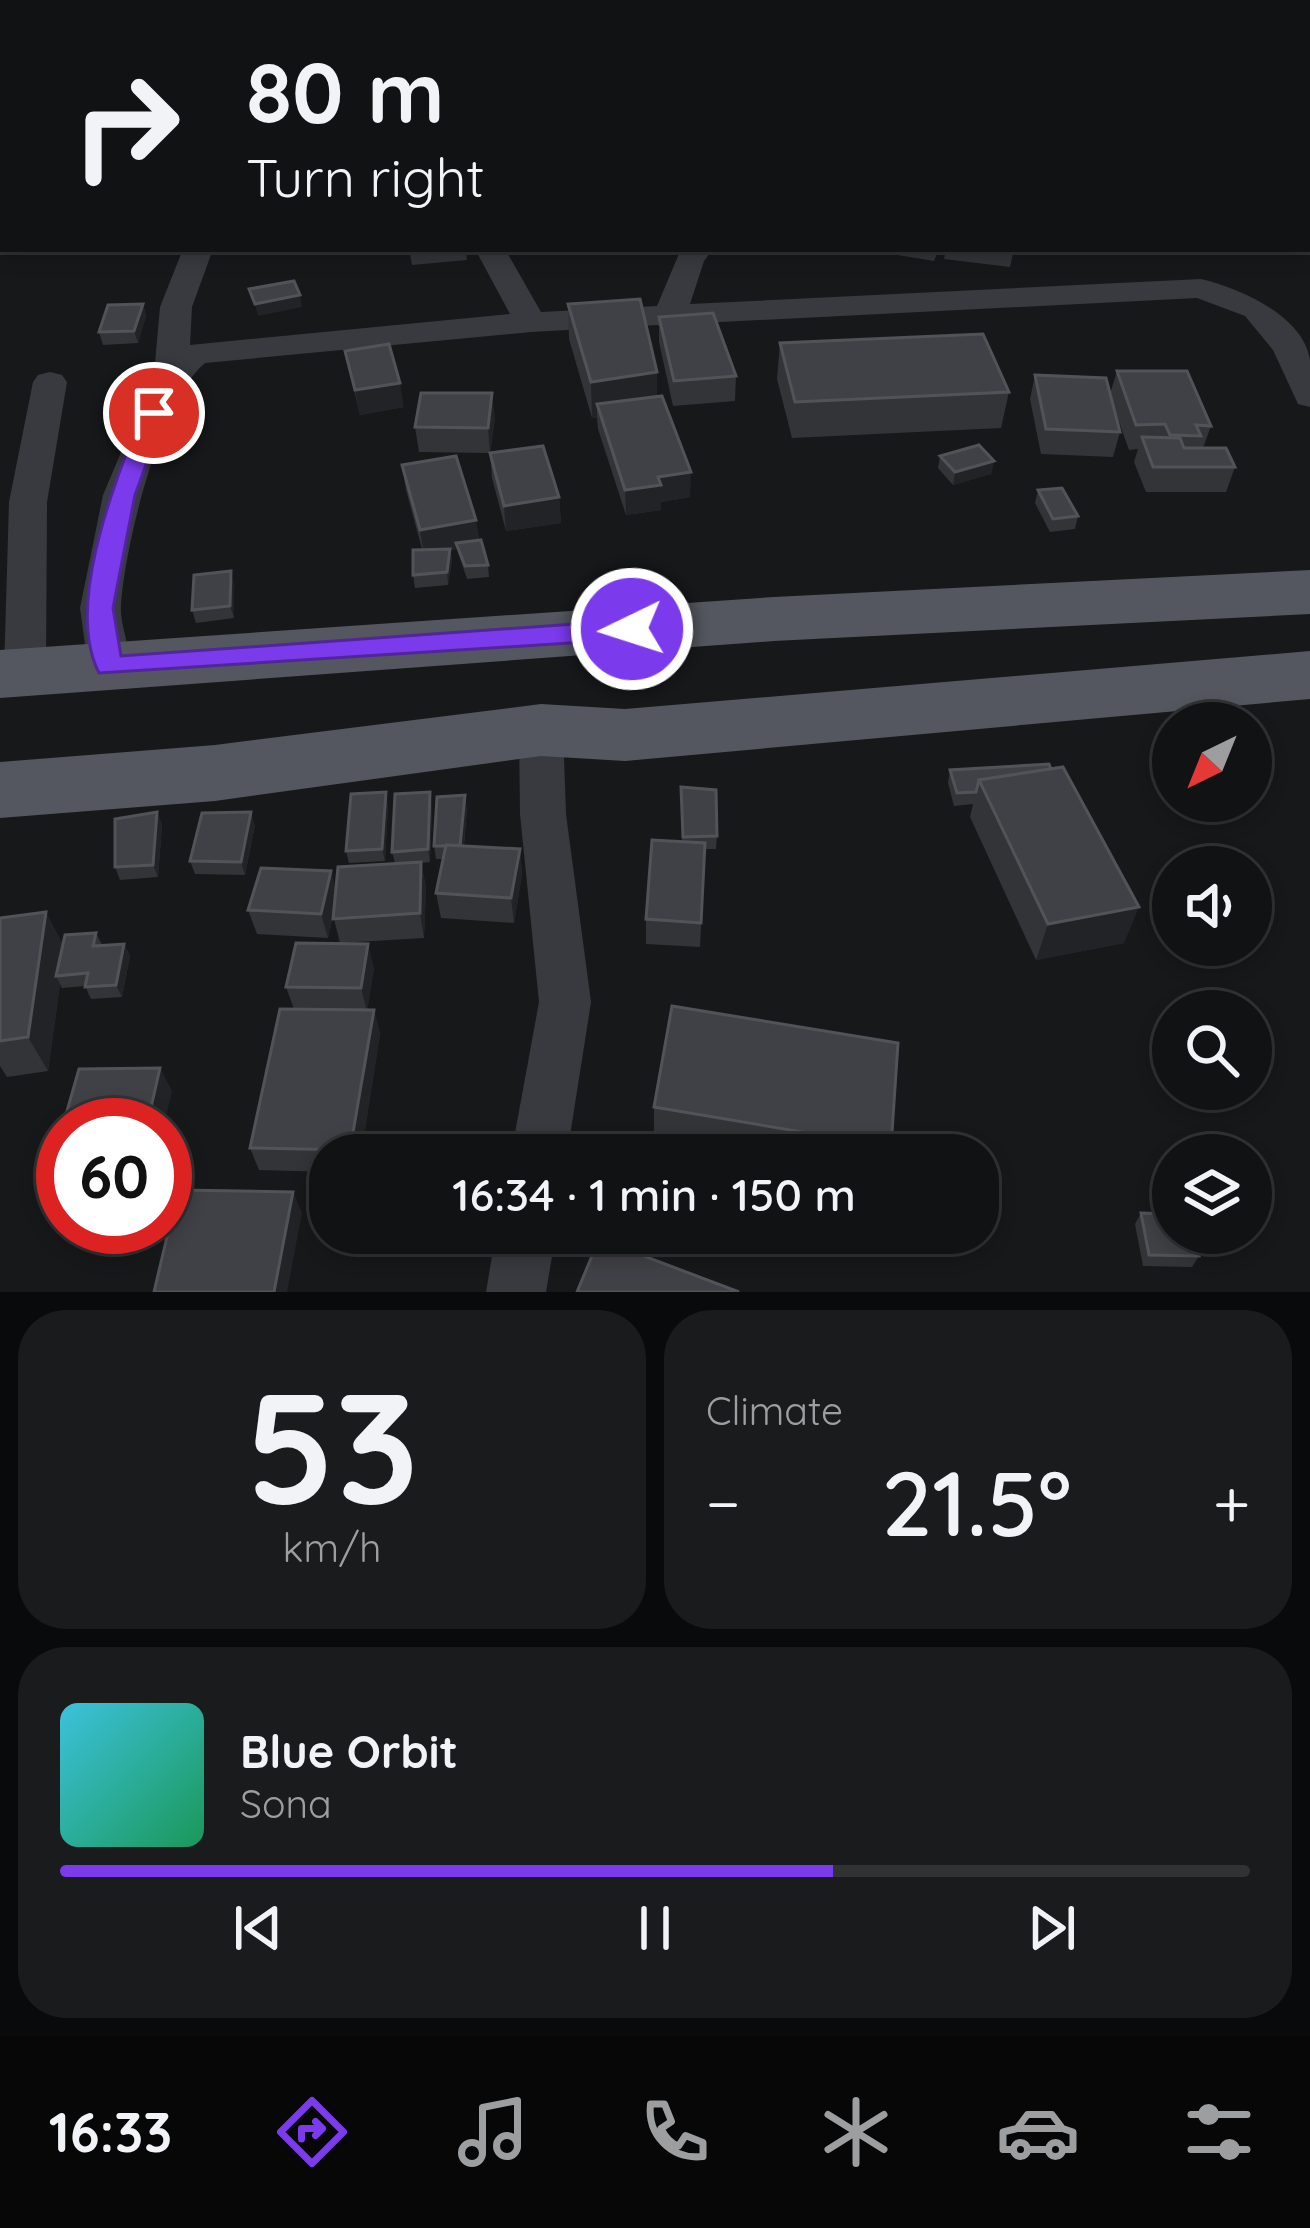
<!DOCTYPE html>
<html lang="en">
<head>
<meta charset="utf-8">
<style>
  body { margin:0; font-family:Quicksand,sans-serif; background:#1a1b1d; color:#f1f3f6; height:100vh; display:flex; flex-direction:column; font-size:45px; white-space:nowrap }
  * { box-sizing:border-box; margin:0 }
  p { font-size:39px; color:#9c9ea0 }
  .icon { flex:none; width:66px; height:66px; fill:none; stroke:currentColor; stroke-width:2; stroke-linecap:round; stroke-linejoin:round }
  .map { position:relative; height:1292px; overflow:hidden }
  .drawer { display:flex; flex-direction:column; gap:18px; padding:18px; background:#090a0b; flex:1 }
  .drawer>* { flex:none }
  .banner { position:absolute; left:0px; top:0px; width:1311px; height:252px; box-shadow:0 6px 18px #0003,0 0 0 3px #303234; background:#111214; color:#f1f3f6; overflow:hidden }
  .needle { width:78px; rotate:223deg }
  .controls { position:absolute; left:1152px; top:702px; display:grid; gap:24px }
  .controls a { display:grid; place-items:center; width:120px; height:120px; border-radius:50%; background:#111214; box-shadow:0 6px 18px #0003,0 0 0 3px #303234; font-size:60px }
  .speed { position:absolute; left:36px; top:1098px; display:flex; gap:24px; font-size:60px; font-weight:700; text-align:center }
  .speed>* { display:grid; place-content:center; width:156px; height:156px; border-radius:50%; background:#111214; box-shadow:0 6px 18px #0003,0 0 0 3px #303234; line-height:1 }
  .speed .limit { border:18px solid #d22; background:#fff; color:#111 }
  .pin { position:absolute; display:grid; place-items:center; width:102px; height:102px; color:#fff; margin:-51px; border:6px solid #fff; border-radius:50%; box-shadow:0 3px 12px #0007 }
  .me { position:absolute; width:132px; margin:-66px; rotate:266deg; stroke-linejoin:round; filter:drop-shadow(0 0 9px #0008) }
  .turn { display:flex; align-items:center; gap:42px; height:252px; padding:0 48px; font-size:54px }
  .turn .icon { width:156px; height:156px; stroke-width:2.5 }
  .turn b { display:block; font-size:84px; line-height:102px }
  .big { font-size:90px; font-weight:600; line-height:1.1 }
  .drawer .card { flex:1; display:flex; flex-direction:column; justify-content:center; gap:18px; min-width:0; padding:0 42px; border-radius:48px; background:#1a1b1d }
  .drawer .dial { align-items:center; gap:0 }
  .dial b { font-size:156px; line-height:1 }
  .song { display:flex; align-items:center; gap:36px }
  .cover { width:144px; height:144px; border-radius:18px; background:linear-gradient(135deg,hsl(190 70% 55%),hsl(150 70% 35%)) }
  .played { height:12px; border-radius:6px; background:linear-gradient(90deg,#7c3aed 65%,#303234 65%) }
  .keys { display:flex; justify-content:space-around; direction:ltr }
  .heat { display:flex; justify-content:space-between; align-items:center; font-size:66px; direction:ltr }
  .drawer .tiles { flex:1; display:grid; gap:18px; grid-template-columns:1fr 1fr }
  .card:last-child { grid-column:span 2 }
  .trip { position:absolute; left:309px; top:1134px; width:690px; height:120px; border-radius:48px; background:#111214; box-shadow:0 6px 18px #0003,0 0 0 3px #303234; font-weight:600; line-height:120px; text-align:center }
  .menu { display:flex; height:192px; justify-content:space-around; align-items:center; background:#070708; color:#9c9ea0 }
  .menu .icon { width:84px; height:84px }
  .menu .active { color:#7c3aed }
  .menu b { font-size:54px; color:#f1f3f6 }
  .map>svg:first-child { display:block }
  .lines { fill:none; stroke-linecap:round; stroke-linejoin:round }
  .minor { fill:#383a3f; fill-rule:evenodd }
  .primary { fill:#54575f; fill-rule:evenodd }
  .wall { fill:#333438 }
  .shaded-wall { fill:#222326 }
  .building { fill:#404146; stroke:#505358; stroke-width:3 }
  .route { fill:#7c3aed; stroke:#51269a; stroke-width:3 }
</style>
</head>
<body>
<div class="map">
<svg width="1310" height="1292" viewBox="0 0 1310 1292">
  <rect width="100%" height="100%" fill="#17181a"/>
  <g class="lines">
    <g class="minor">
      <path d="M0 0H13L1 7Z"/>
      <path d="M390 0H423L425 3H392Z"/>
      <path d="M183 249H213L192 307 190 345 510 314 475 249H505L541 312 657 306 681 249H713L704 261 690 304 1201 279C1239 288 1303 315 1310 360 1310 375 1310 392 1310 407L1298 404 1273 350 1245 316 1197 298 682 324 669 329 657 325 531 332 205 363C160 400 125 545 121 605 119 629 137 655 124 677L109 681 94 677 88 666 80 608 103 495 154 374 160 307Z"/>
      <path d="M50 372 62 375 67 382 47 502 46 672 40 683 25 687 10 683 4 672 9 502 33 382 38 375Z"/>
      <path d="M541 713 557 718 563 730 566 814 591 1002 567 1155H511L539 1002 520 814 519 730 525 718Z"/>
      <path d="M496 1233H556L546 1292H486Z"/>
    </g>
    <g class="primary">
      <path d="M1310 570V614L774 641 0 698V650L774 597Z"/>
      <path d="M1310 651V699L625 761 541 756 215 801 0 818V762L215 745 541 704 625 709Z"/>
    </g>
  </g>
  <g class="wall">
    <path d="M309 0H370L366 3H310Z"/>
    <rect x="483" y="0" width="66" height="3"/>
    <path d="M794 0H850L840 3H803Z"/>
    <path d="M0 1 3 3V32L0 31Z"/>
    <path d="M409 249H466L467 260 412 265Z"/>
    <path d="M880 249H939L934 261 880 252Z"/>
    <path d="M946 249H1014L1010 267 944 259Z"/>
    <path d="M143 304 146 316 138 343 103 345 99 332Z"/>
    <path d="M568 304 657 372V397L690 497 661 502V510L626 515 598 429 597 418H592L569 339Z"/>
    <path d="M659 317 736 376 735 401 673 406 659 342Z"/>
    <path d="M780 343 1009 392 1001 428 792 438 777 379Z"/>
    <path d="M345 351 404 407 360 415Z"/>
    <path d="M1117 371 1211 426 1203 448 1235 467 1226 492H1146L1134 462 1138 449 1129 450 1112 402 1120 432 1113 457 1041 454 1030 399 1035 375 1110 394Z"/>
    <path d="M495 418 490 453 419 452 415 427Z"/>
    <path d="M490 453 559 497 561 523 506 531 492 478Z"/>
    <path d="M940 456 994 461 991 474 953 485 938 468Z"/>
    <path d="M402 465 476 520 479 541 488 565 489 577 467 579 457 549 450 550 452 561 448 585 415 588 413 575 422 549 406 490Z"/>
    <path d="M1038 490 1078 516 1075 529 1050 532 1035 503Z"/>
    <path d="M234 584V618L196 623 192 610Z"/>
    <path d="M1049 764 1124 943 1036 960 970 817 973 804 954 806 948 783 950 770Z"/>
    <path d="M681 787 717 836 716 849H705L700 947 646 944V919L682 841Z"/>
    <path d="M388 805 385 861 349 863 346 851Z"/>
    <path d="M432 805 430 862 421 863 426 887 424 938 340 943 333 915 328 938 257 934 248 910 336 888 395 863 392 852Z"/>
    <path d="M467 808 464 846 520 849 522 874 514 923 441 918 436 893 443 859H436L434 846Z"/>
    <path d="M157 812 162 825 158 877 120 880 115 867Z"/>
    <path d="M255 825 245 875 195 874 190 861Z"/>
    <path d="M0 918 63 944 96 933 102 945 124 944 130 956 122 997 91 999 85 986 62 988 60 984 48 1071 7 1077 0 1066Z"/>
    <path d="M374 968 367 1010H374L380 1034 361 1155H330V1172L259 1170 250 1148 294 1009 286 987Z"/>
    <path d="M654 1107 891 1147 889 1155H740L654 1140Z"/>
    <path d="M63 1125V1181L52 1164Z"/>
    <path d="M1141 1213 1199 1256 1192 1267 1143 1266 1135 1224Z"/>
  </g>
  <g class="shaded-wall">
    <path d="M347 0H370L366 3H348Z"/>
    <rect x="522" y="0" width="27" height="3"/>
    <path d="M822 0H850L840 3H822Z"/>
    <path d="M3 117V144L0 146V119Z"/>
    <path d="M300 295 302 307 258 316 255 304Z"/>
    <path d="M143 304 146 316 138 343 134 331Z"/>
    <path d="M657 372V408L597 404V418H592L591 382Z"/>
    <path d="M400 383 404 407 360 415 355 390Z"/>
    <path d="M492 393 495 418 490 453 488 428Z"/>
    <path d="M994 461 991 474 953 485 955 472Z"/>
    <path d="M691 472 690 497 661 502V510L626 515 625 490 658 477Z"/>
    <path d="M559 497 561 523 506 531 504 506Z"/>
    <path d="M476 520 479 545 456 543 457 549 450 550 452 561 448 585 447 572 424 555 420 530Z"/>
    <path d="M231 571 234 584V618L230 606Z"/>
    <path d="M386 792 388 805 385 861 382 849Z"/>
    <path d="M430 792 432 805 430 862 428 849Z"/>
    <path d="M465 795 467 808 462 861 460 848Z"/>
    <path d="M157 812 162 825 158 877 153 865Z"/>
    <path d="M251 812 255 825 245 875 241 862Z"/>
    <path d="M520 849 522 874 514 923 511 898Z"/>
    <path d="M421 862 426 887 424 938 420 913Z"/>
    <path d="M331 871 338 895 328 938 321 914Z"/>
    <path d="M1139 907 1124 943 1036 960 1048 924Z"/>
    <path d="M46 912 65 948 56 976 60 984 48 1071 28 1037Z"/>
    <path d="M124 944 130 956 122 997 116 985Z"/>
    <path d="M368 944 374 968 367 1012 361 988Z"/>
    <path d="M374 1010 380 1034 361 1155H352L350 1150Z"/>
    <path d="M160 1068 172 1091 164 1125H147Z"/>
    <path d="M293 1192 302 1213 287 1292H274Z"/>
  </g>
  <g class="building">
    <path d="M2 0H49L58 2 3 3V13L0 12V1Z"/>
    <path d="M97 0H189L184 3H106L95 1Z"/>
    <path d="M254 0H275L271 3 251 2Z"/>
    <path d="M294 281 300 295 255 304 249 289Z"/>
    <path d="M640 299 657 372 591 382 568 304Z"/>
    <path d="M143 304 134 331 99 332 108 305Z"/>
    <path d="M713 313 736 376 674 381 659 317Z"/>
    <path d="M983 334 1009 392 795 402 780 343Z"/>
    <path d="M389 344 400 383 355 390 345 351Z"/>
    <path d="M1117 371H1187L1211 426 1196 425 1201 436 1170 435 1165 424 1136 425Z"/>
    <path d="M1035 375 1106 378 1120 432 1046 429Z"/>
    <path d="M421 393H492L488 428 415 427Z"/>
    <path d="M662 396 691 472 658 477 661 485 625 490 597 404Z"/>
    <path d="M1142 437 1180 438 1184 448H1226L1235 467H1153Z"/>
    <path d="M979 445 994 461 955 472 940 456Z"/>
    <path d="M543 446 559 497 504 506 490 453Z"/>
    <path d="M456 456 476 520 420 530 402 465Z"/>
    <path d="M1062 488 1078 516 1053 519 1038 490Z"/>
    <path d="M481 540 488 565 465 566 456 543Z"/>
    <path d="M450 549 447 572 413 575V550Z"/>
    <path d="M231 571 230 606 192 610 194 575Z"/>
    <path d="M1049 764 1051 769 979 780 976 792 957 793 950 770Z"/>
    <path d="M1063 767 1139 907 1048 924 979 780Z"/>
    <path d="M681 787 716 790 717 836 683 837Z"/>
    <path d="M386 792 382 849 346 851 351 794Z"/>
    <path d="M430 792 428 849 392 852 395 794Z"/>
    <path d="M465 795 460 846H434L437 797Z"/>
    <path d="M157 812 153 865 115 867V819Z"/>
    <path d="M251 812 241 862 190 861 202 813Z"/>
    <path d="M652 840 705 843 701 923 646 919Z"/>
    <path d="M446 845 520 849 511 898 436 893Z"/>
    <path d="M421 862 420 913 333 919 338 867Z"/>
    <path d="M261 868 331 871 321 914 248 910Z"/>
    <path d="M46 912 28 1037 0 1041V918Z"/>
    <path d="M96 933 93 946 124 944 116 985 85 987 88 973 56 976 65 935Z"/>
    <path d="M296 943 368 944 361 988 286 987Z"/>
    <path d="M672 1006 898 1043 891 1147 654 1107Z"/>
    <path d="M280 1009 374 1010 350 1150 250 1148Z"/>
    <path d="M160 1068 147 1125H63L79 1069Z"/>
    <path d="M63 1125V1164H52Z"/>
    <path d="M178 1190 293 1192 274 1292H154Z"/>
    <path d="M1141 1213 1173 1214V1233H1193L1199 1256 1149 1255Z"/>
    <path d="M599 1239 739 1292H577Z"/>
  </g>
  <path class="route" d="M154 406 165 413 135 495 113 608 121 656 632 620 645 629 632 639 99 673C64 605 116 480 142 413Z"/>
</svg>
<div class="controls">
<a><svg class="needle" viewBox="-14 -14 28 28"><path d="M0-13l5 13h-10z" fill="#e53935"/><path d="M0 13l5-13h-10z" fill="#9c9ea0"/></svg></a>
<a><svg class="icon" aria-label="sound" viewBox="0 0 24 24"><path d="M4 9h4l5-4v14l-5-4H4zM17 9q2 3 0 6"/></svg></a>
<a><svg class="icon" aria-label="search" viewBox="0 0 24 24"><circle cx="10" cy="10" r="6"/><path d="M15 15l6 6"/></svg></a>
<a><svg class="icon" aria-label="layers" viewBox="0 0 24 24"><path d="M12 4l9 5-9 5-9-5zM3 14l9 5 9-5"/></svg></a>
</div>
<div class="speed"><div class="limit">60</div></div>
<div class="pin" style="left:154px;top:413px;background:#d93025"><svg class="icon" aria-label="arrive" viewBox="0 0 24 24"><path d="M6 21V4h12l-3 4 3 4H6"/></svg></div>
<svg class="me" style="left:632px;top:629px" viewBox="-20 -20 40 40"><circle r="17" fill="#7c3aed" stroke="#fff" stroke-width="3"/><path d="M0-11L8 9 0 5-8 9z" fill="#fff"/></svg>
<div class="trip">16:34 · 1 min · 150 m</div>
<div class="banner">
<div class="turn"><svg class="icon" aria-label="right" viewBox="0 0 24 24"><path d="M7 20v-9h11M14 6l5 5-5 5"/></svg><div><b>80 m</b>Turn right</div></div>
</div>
</div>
<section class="drawer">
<div class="tiles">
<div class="card dial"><b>53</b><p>km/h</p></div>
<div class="card"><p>Climate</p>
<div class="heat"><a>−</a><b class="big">21.5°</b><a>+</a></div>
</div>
<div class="card">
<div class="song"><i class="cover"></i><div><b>Blue Orbit</b><p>Sona</p></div></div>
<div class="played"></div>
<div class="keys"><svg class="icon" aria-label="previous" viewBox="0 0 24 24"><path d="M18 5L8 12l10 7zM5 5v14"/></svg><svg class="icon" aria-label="pause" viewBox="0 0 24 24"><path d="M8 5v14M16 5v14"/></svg><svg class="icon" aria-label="next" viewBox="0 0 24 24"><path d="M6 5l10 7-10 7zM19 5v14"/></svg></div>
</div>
</div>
</section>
<nav class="menu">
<b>16:33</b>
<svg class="icon active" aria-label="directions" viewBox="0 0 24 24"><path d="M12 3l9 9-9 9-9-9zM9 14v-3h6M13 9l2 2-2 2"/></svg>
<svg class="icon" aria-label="music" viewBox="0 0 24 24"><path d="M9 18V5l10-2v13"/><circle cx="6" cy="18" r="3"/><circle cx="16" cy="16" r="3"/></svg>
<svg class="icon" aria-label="phone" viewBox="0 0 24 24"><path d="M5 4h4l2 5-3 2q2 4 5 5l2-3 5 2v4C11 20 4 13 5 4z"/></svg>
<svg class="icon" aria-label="climate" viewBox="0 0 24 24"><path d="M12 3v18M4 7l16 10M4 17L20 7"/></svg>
<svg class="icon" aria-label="car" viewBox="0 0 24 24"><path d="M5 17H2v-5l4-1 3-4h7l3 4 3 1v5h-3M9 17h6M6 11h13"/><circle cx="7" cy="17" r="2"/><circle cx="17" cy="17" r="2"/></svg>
<svg class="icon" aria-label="filters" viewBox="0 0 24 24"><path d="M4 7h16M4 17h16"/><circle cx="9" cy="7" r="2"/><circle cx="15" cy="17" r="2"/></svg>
</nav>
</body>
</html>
